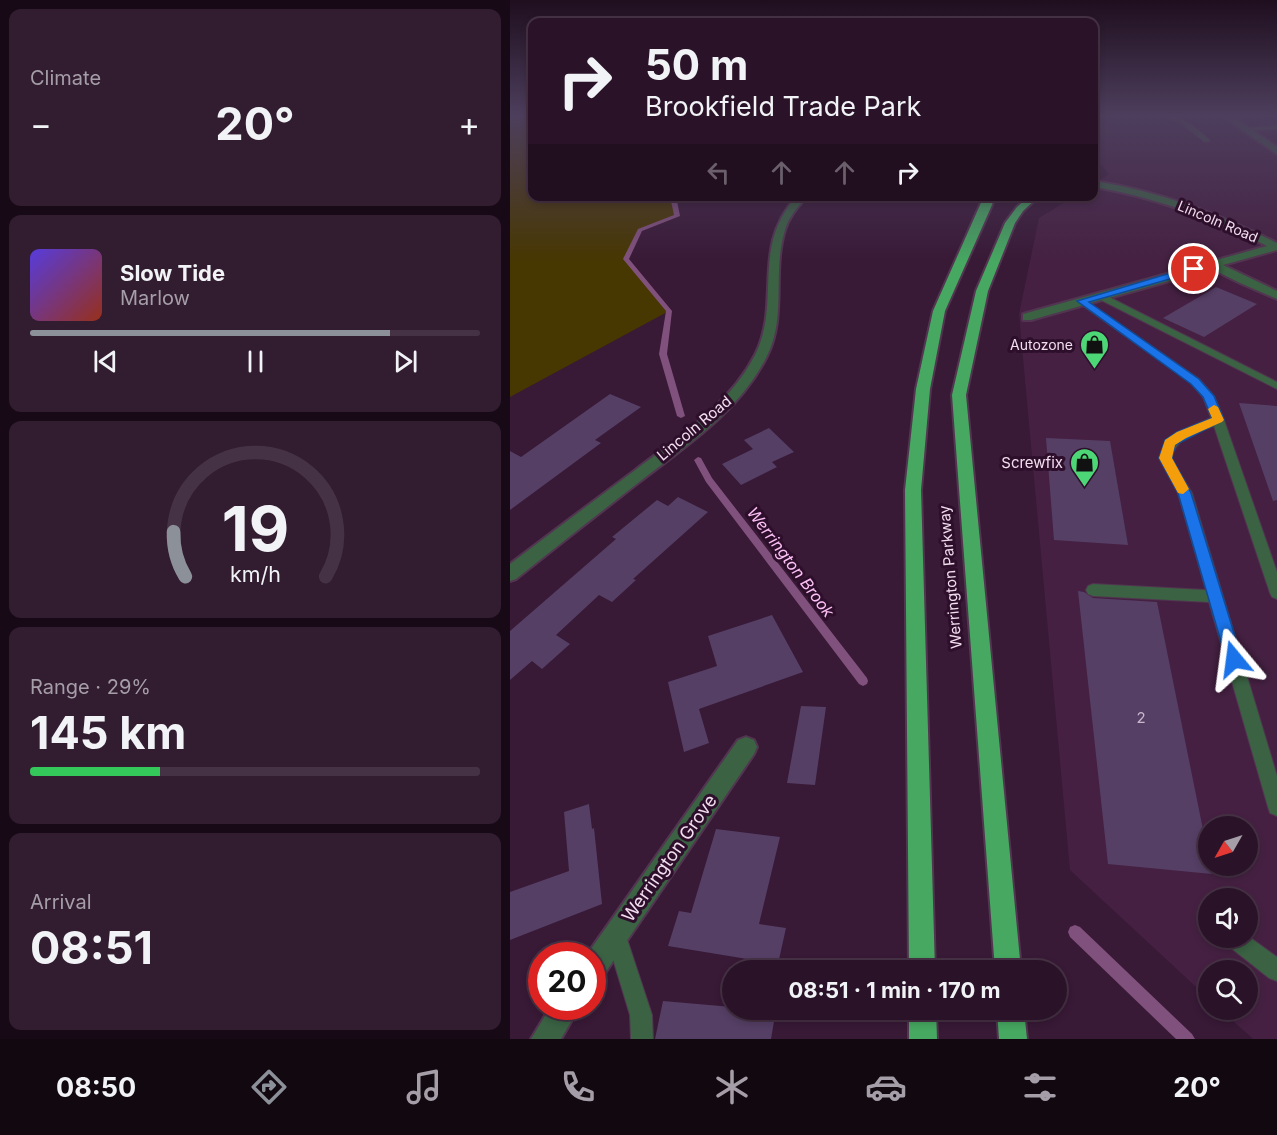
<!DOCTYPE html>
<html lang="en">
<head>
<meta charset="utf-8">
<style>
  body { margin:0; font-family:Inter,sans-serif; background:#321c30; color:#f1f3f6; height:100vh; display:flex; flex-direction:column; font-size:22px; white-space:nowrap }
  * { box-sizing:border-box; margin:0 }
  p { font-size:20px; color:#a59ea8 }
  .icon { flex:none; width:33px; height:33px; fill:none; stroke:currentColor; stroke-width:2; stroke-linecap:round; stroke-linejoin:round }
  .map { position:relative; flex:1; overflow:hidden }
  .details { display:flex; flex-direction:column; gap:9px; padding:9px; background:#170a16; width:510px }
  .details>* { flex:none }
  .hud { position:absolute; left:18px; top:18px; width:570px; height:183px; border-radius:12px; box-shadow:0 3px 9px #0003,0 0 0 2px #463245; background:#2a1328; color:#f1f3f6; overflow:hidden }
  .needle { width:39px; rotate:231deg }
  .fabs { position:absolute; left:688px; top:816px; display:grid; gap:12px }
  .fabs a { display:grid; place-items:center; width:60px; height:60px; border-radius:50%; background:#2a1328; box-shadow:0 3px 9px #0003,0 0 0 2px #463245; font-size:30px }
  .speed { position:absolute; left:18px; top:942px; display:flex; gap:12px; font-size:30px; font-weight:700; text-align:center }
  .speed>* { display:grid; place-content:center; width:78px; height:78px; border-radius:50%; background:#2a1328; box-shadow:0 3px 9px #0003,0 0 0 2px #463245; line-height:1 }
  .speed .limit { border:9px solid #d22; background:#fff; color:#111 }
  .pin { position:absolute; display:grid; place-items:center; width:51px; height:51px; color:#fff; margin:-26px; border:3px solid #fff; border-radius:50%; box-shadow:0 2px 6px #0007 }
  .me { position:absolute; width:66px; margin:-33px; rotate:344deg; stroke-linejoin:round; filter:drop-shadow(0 0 4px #0008) }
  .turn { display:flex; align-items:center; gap:21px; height:126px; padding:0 18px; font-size:27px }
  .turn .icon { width:78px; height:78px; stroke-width:2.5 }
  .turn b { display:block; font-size:42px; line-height:51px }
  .lanes { display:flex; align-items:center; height:57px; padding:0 18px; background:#0003; justify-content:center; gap:30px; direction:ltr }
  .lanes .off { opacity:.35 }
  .big { font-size:45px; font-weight:700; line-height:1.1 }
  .details .widget { flex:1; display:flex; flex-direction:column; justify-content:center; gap:9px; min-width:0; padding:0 21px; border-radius:12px; background:#321c30 }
  .details .dial { align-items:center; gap:0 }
  .dial svg { height:156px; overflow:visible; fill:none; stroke:#463245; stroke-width:7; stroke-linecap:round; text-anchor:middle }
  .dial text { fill:#f1f3f6; stroke:none }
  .song { display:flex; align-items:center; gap:18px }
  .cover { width:72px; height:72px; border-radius:9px; background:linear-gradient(135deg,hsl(250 70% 55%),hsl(10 70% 35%)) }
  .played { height:6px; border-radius:3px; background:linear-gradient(90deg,#8c9099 80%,#463245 80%) }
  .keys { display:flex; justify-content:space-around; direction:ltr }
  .heat { display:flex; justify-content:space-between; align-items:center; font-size:33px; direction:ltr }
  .charge { height:9px; border-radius:4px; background:linear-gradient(90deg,#34c759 29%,#463245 0) }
  .trip { position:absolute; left:212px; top:960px; width:345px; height:60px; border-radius:30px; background:#2a1328; box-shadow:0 3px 9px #0003,0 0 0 2px #463245; font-weight:700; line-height:60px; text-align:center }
  .tab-bar { display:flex; height:96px; justify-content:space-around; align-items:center; background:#110810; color:#a59ea8 }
  .tab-bar .icon { width:42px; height:42px }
  .tab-bar .selected { color:#8c9099 }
  .tab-bar b { font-size:27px; color:#f1f3f6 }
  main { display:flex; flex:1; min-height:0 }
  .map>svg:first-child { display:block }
  .built { fill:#452042; fill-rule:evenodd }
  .green { fill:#473701 }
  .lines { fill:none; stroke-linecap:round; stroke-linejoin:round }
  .stream { fill:#81517d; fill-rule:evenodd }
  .building { fill:#553f65 }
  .service-casing { stroke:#523550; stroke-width:2 }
  .minor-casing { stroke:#523550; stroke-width:4 }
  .tertiary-casing { stroke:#523550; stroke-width:4 }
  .trunk-casing { stroke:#523550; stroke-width:4 }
  .service { fill:#3a6243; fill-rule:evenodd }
  .minor { fill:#3a6243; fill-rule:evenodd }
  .tertiary { fill:#3a6243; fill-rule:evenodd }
  .trunk { fill:#46a861; fill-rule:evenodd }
  .route { fill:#1a73e8; stroke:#114b97; stroke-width:1.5 }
  .slow { fill:#f59e0b }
  .labels { text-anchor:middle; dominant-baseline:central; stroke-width:6; stroke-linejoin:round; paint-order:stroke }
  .far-street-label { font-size:14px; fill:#f3def0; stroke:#2d0f2b }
  .far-poi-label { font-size:14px; fill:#f3def0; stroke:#2d0f2b; text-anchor:end }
  .street-label { font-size:15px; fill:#f3def0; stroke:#2d0f2b }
  .poi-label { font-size:15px; fill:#f3def0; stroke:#2d0f2b; text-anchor:end }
  .near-number-label { font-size:15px; fill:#ccb6cd }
  .water-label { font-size:16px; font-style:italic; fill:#fbc0f5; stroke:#2d0f2b }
  .near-street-label { font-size:18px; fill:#f3def0; stroke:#2d0f2b }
</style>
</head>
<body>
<main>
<section class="details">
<div class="widget"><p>Climate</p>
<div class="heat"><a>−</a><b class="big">20°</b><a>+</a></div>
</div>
<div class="widget">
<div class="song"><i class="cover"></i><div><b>Slow Tide</b><p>Marlow</p></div></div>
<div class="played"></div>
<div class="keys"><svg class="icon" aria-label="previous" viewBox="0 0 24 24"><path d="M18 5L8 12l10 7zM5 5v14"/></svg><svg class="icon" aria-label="pause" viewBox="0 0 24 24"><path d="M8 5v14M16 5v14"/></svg><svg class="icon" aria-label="next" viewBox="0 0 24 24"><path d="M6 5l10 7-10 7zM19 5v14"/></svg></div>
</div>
<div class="widget dial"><svg viewBox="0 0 100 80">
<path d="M14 69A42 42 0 1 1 86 69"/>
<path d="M14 69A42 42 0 0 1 8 46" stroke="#8c9099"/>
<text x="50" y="56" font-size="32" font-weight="700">19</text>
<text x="50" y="72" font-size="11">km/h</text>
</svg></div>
<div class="widget"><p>Range · 29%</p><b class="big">145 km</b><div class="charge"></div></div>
<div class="widget"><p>Arrival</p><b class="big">08:51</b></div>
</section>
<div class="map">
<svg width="767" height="1039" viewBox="0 0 767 1039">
  <rect width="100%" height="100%" fill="#381936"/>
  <path class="built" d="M604 116H767V1039H743L711 1010H738V970H699V999L560 870 509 314 529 218 563 197 584 196V184L599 174 584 156V131ZM699 826H738V866H699ZM699 898H738V938H699Z"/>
  <path class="green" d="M0 116H22V196L163 197 167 216 130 230 116 259 159 311 0 397Z"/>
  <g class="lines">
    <g class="stream">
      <path d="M160 196H166L170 216 132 231 119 259 162 311 157 354 175 416 171 418 167 416 149 354 156 311 113 259 128 229 164 215Z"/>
      <path d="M188 457 191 458 202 478 357 678 358 681 357 684 353 686 349 684 196 482 184 460Z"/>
      <path d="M565 925 570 927 682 1034 685 1039H666L560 937 558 932 560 927Z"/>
    </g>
  </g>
  <g class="building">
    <path d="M706 287 747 304 694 337 653 318Z"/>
    <path d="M100 394 131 407 85 440 91 443 0 510V451L11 457Z"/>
    <path d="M729 403 767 406V500L763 501Z"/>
    <path d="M259 428 284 452 262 462 267 467 231 485 212 464 243 449 234 440Z"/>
    <path d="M536 438 600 441 618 545 544 540Z"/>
    <path d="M168 497 198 512 123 579 126 580 102 602 89 595 46 635 60 644 32 669 22 661 0 680V631L106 539 102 537 147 500 158 506Z"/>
    <path d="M568 591 574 592 583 598 647 602 702 874 598 864Z"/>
    <path d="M262 615 293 672 189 709 199 743 174 752 158 682 207 666 198 636Z"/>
    <path d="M291 706 316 707 305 785 277 783Z"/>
    <path d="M79 804 82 829 84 828 92 904 0 940V892L59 871 54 812Z"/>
    <path d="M206 829 270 837 249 924 276 928 268 964 158 946 169 911 181 913Z"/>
    <path d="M153 1001 222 1007V1010H266L261 1039H145Z"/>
  </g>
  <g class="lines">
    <defs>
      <g id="service">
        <path d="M653 116C673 116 687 128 700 141L695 142 671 123Z"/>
        <path d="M767 125V129L733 131 730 129Z"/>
        <path d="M587 294H593L767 382V389L587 298Z"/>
        <path d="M572 298 689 379 704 396 714 420 767 572V599L762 597 760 593 704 426C684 434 668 436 661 458L682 493 767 776V816L760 813 758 807 699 602 583 596 578 594 576 590 578 586 583 584 696 590 668 493 649 458 656 440 668 432 701 418 693 397 681 383 569 303V299Z"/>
        <path d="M106 926 113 929 116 936 142 1015 143 1039H121L120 1015 96 936 99 929Z"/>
        <path d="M738 936 767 957V981L759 978 721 948 718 941 719 938H738Z"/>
      </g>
      <g id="minor">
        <path d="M712 116H722L767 147V154Z"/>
        <path d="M584 181C649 191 708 214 767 243V250L713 265 767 291V299L730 283 702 269 521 320H513V314L757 246C701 218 645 197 584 187Z"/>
        <path d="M236 737 244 740 247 747 244 754 91 979 82 983V956H76L228 740Z"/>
        <path d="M41 1006H70L51 1039H21Z"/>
      </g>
      <path id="tertiary" d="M287 196H297C288 207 279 216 275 230 262 271 277 317 257 356 230 411 176 446 128 483 87 515 47 546 6 579L0 581V564C41 533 82 502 124 471 167 438 219 406 245 355 272 301 240 247 287 196Z"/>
      <g id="trunk">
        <path d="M474 196H484L482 205 435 311 420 389 411 490 425 970H399L395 490 406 389 423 311Z"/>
        <path d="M519 196H529L513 211 505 223 478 291 456 395 511 970H485L442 395 466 291 495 223 507 207Z"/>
        <path d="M399 1010H426L427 1039H399Z"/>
        <path d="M487 1010H514L517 1039H489Z"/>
      </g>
    </defs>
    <use href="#service" class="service-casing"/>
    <use href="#minor" class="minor-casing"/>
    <use href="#tertiary" class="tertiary-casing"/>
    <use href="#trunk" class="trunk-casing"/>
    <use href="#service" class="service"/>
    <use href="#minor" class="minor"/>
    <use href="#tertiary" class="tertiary"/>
    <use href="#trunk" class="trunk"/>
  </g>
  <linearGradient id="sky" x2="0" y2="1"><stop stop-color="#1f0e1e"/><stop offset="0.44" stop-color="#4d3e5d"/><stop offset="1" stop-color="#4d3e5d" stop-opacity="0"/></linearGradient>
  <rect width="767" height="262" fill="url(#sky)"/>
  <path class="route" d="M684 266 689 269 688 271 579 302 689 379 704 396 714 420 665 445 662 458 681 493 732 659 729 664 724 666 718 664 716 659 668 493 649 458 655 440 667 432 702 418 693 397 681 384 567 301Z"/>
  <path class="slow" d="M704 405 708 407 714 420 712 422 676 438 665 445 662 458 679 489 673 494 668 493 649 458 655 440 667 432 702 418 698 409Z"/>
  <defs>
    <symbol id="shop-pin" viewBox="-11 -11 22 30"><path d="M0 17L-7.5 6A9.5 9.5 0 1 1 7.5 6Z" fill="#4dd676" stroke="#2d0f2b"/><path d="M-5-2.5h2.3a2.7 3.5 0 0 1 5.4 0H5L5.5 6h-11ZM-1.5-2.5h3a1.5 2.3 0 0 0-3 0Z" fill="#111"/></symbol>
  </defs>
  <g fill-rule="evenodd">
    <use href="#shop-pin" x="568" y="328" width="33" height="45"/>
    <use href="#shop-pin" x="558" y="446" width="33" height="45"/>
  </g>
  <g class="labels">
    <g class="far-street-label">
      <text transform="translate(708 221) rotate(23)">Lincoln Road</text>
    </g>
    <g class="far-poi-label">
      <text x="563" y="344">Autozone</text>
    </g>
    <g class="street-label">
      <text transform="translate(184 428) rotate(-40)">Lincoln Road</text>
      <text transform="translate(440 577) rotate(-95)">Werrington Parkway</text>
    </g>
    <g class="poi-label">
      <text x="553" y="462">Screwfix</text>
    </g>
    <g class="near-number-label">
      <text x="631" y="717">2</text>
    </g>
    <g class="water-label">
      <text transform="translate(281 562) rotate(53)">Werrington Brook</text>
    </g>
    <g class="near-street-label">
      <text transform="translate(159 858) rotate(-55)">Werrington Grove</text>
    </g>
  </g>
</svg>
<div class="fabs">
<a><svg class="needle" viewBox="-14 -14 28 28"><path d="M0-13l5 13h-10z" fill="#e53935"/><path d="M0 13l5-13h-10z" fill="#a59ea8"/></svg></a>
<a><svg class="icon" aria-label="sound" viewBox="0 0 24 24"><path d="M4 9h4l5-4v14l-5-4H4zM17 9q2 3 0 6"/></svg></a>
<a><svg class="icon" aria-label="search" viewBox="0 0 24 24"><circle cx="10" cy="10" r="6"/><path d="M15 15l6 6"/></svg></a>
</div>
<div class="speed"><div class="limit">20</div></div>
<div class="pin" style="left:684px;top:269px;background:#d93025"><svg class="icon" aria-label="arrive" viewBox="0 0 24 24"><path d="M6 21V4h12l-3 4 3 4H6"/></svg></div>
<svg class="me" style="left:724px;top:659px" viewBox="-20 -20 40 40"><path d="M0-17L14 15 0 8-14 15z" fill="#1a73e8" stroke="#fff" stroke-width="4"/></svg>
<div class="trip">08:51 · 1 min · 170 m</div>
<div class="hud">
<div class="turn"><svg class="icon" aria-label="right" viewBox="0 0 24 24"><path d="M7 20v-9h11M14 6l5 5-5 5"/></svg><div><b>50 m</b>Brookfield Trade Park</div></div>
<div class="lanes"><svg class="icon off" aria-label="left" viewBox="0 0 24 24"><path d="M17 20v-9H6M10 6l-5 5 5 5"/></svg><svg class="icon off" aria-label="ahead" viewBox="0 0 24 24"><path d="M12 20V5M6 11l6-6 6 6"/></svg><svg class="icon off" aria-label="ahead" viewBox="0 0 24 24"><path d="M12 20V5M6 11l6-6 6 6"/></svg><svg class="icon" aria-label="right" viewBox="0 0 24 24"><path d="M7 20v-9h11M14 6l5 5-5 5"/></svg></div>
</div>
</div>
</main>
<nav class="tab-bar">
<b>08:50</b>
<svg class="icon selected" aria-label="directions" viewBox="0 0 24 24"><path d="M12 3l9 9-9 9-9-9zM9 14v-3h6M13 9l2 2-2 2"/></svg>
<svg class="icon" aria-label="music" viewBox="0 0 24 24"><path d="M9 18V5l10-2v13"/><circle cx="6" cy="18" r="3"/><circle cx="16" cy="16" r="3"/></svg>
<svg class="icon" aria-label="phone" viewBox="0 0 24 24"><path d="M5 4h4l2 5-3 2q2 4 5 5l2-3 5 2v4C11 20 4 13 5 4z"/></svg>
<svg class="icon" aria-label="climate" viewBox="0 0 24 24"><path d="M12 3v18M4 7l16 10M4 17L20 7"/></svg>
<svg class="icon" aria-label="car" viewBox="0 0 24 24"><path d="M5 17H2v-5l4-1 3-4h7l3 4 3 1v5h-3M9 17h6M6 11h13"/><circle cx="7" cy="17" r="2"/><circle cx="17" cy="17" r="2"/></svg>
<svg class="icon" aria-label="filters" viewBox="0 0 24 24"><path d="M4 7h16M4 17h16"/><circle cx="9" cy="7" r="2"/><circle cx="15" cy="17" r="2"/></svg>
<b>20°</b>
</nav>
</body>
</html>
